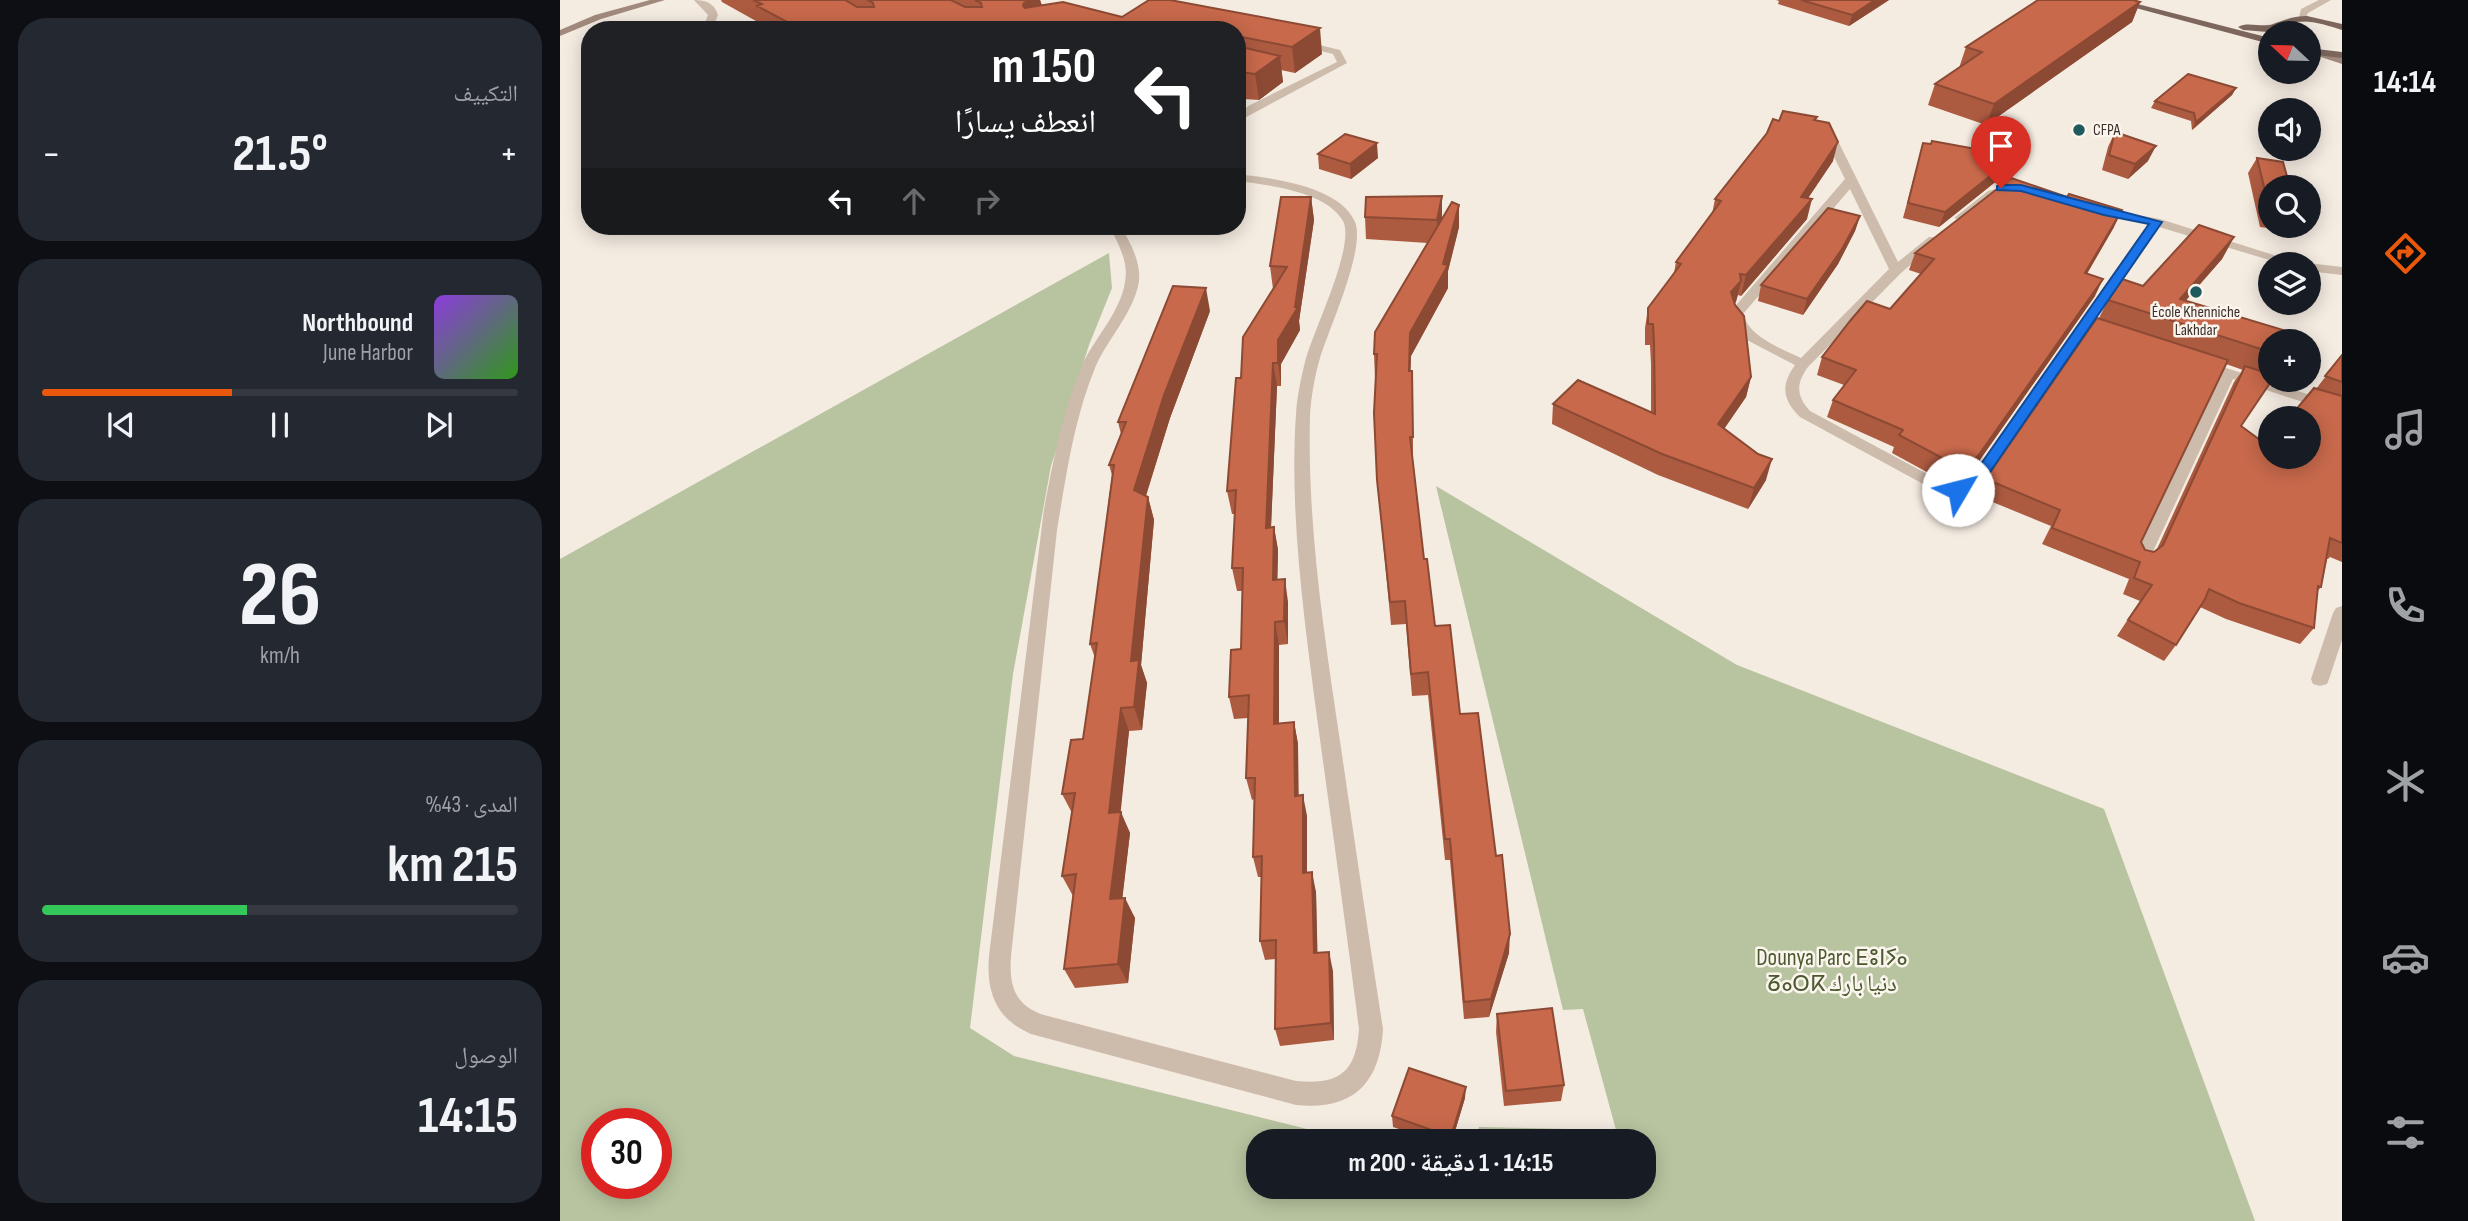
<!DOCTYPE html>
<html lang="ar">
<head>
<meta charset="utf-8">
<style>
  body { margin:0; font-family:"Sofia Sans Condensed","Noto Naskh Arabic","Noto Sans Tifinagh",sans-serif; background:#242831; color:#f1f3f6; direction:rtl; height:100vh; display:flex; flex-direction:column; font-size:26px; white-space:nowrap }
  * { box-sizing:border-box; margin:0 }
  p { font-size:23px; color:#9ea1a6 }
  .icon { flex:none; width:38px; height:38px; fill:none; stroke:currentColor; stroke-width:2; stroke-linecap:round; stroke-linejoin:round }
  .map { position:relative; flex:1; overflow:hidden; direction:ltr }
  .panel { display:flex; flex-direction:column; gap:18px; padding:18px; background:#0d0f14; width:560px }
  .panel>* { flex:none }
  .hud { position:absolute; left:21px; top:21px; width:665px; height:214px; border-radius:28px; box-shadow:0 4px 18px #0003; direction:rtl; background:#202124; color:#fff; overflow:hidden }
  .needle { width:46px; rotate:292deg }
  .fabs { position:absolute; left:1698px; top:21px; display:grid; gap:14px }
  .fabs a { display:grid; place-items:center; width:63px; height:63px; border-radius:50%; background:#171b24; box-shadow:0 4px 18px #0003; font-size:35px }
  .speed { position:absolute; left:21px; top:1108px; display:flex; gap:14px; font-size:35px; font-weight:700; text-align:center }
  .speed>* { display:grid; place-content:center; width:91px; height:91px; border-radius:50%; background:#171b24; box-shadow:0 4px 18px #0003; line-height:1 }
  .speed .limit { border:10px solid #d22; background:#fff; color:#111 }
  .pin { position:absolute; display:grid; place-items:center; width:60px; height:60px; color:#fff; margin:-72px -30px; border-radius:50% 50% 50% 0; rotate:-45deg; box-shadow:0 0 7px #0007 }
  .pin .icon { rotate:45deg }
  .me { position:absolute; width:77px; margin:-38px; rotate:53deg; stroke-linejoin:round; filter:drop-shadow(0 0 5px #0008) }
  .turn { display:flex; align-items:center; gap:24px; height:147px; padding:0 35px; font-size:32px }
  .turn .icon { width:91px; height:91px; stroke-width:2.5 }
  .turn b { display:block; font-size:49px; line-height:60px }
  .lanes { display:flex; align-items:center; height:66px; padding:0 35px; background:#0003; justify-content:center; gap:35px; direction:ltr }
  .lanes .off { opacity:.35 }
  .big { font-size:52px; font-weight:700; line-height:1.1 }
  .panel .card { flex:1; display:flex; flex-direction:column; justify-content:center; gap:10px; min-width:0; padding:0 24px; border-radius:28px; background:#242831 }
  .panel .dial { align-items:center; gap:0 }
  .dial b { font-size:91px; line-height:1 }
  .song { display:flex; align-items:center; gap:21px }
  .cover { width:84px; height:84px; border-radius:10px; background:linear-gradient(135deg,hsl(270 70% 55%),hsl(110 70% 35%)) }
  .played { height:7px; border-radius:4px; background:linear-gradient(90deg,#ea580c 40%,#363941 40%) }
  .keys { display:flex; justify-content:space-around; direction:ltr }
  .heat { display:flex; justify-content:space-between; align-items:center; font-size:38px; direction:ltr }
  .charge { height:10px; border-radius:5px; background:linear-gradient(90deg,#34c759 43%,#363941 0) }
  .trip { position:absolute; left:686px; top:1129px; width:410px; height:70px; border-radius:28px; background:#171b24; box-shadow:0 4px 18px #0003; font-weight:700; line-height:70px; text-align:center; direction:rtl }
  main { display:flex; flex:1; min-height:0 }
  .dock { display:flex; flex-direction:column; width:126px; justify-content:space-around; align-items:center; background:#090b0e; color:#9ea1a6 }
  .dock .icon { width:49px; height:49px }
  .dock .current { color:#ea580c }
  .dock b { font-size:32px; color:#f1f3f6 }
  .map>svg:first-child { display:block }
  .green { fill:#b8c4a0; fill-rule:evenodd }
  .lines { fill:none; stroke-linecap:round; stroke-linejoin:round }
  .street { fill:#cdbbac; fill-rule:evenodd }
  .secondary { fill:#a18a7d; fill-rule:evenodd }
  .primary { fill:#7d675c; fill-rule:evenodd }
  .wall { fill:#ac5a40; fill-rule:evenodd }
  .shaded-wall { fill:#8c4a34 }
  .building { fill:#c8694b; stroke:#8c4a34; stroke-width:2 }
  .route { fill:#1a73e8; stroke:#114b97; stroke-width:2 }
  .poi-dot { fill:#1f5a5e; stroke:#fbf5ee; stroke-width:2.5 }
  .labels { text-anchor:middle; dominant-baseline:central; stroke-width:5; stroke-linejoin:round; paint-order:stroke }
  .far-poi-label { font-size:16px; fill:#3b302b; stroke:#fbf5ee; text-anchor:start }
  .near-park-label { font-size:23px; fill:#4a5a2e; stroke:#fbf5ee }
</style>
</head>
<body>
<main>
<nav class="dock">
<b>14:14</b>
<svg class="icon current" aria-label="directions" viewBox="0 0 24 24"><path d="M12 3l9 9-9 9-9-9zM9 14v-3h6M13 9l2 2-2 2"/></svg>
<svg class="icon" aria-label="music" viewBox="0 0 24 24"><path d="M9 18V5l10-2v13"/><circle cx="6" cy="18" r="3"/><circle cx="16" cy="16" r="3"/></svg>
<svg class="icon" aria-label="phone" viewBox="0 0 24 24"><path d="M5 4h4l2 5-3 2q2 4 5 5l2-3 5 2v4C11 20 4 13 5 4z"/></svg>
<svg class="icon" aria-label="climate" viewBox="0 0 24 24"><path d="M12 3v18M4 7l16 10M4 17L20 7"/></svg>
<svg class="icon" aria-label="car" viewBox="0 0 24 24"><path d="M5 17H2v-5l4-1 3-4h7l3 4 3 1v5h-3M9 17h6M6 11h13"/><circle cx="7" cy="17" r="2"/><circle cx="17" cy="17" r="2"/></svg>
<svg class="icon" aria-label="filters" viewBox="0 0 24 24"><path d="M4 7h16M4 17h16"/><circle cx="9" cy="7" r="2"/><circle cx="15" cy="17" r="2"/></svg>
</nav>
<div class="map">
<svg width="1782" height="1221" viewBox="0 0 1782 1221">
  <rect width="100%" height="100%" fill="#f4ebe1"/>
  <path class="green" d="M549 253 552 288 529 345 491 466 453 674 410 1028 454 1056 795 1141H698V1186H1083V1141H914L919 1127 1056 1130 1023 1009 1003 1010 876 486 1177 665 1544 809 1695 1221H0V559ZM37 1124H96V1183H37Z"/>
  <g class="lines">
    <g class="street">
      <path d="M134 0C146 0 154 3 158 15L152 30H142L148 15Z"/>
      <path d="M1759 0H1771L1748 13 1744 22H1738L1741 9Z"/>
      <path d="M739 40 780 50 787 63 677 122V114L690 105 777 62 773 54 736 45V41Z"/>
      <path d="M1272 138 1278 141 1338 262 1369 237H1377L1379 240 1341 273 1248 367C1236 383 1236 396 1250 411L1382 482 1398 485 1408 481 1588 224 1533 213V207L1600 219 1742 264H1723L1599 227 1420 489 1398 495 1378 492 1240 417C1223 400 1220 386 1235 365L1187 340 1172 322 1171 311 1285 179 1266 141ZM1290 189 1329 269 1241 358C1221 348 1190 338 1183 314Z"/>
      <path d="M677 174C711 178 780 186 795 222 806 248 769 329 760 358 755 375 751 397 750 415 747 524 764 634 780 741 794 837 808 933 823 1029 820 1084 792 1111 736 1105L471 1034C436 1019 426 992 429 956L484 509C493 462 502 413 521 368 533 339 560 314 565 282 569 262 558 243 549 226H561C570 242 581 262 579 281 574 313 547 339 535 368 514 419 506 476 497 530L451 956C449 985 454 1005 484 1015L736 1081C779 1085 796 1073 799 1029 786 928 772 826 758 725 745 625 729 515 736 414 737 397 741 378 745 362 752 333 796 246 783 221 766 191 708 185 677 181Z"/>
      <path d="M1456 184 1462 188 1460 190 1437 196 1404 221 1394 218 1428 191Z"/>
      <path d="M1748 263 1782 267V275L1748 271V264H1744Z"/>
      <path d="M1641 360 1782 405V415L1673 379 1589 560 1581 566 1575 564 1573 560 1661 375 1636 367 1634 364Z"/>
      <path d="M1782 606V640L1769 679 1767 684 1760 686 1753 684 1751 679 1773 613 1776 608Z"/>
    </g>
    <g class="secondary">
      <path d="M90 0H105L41 19 0 36V30L35 15Z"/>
      <path d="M1759 50 1782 58V64L1755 55 1754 53Z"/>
    </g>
    <g class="primary">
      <path d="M1546 0H1562L1710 38V44Z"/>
      <path d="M1747 16 1782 24V30C1762 24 1738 15 1719 29L1720 33 1683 30 1678 27C1688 21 1702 28 1713 24 1725 20 1733 16 1747 16Z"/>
      <path d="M1748 48 1782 52V58L1748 54Z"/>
    </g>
  </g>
  <g class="wall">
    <path d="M161 0H480L482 5 562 17 589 0 762 54 735 73 721 70 723 82 699 100 684 99 677 103V30H207L205 26 162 2Z"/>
    <path d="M1216 0H1329L1289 26 1218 4 1219 1Z"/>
    <path d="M1580 2 1572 22 1426 125 1368 105 1375 84 1399 68 1406 47Z"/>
    <path d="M1676 88 1672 95 1632 130 1631 121 1591 108 1595 101Z"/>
    <path d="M1257 117 1256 120 1273 161 1248 198 1247 219 1181 296 1178 295 1175 303 1191 377 1186 397 1164 429 1206 480 1188 509 1098 475 992 424 993 404 1091 412V364L1090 345H1085V328L1088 308 1114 273 1116 262 1152 214 1155 199 1207 133 1219 121Z"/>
    <path d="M1555 132 1588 161 1568 179 1542 170 1548 147Z"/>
    <path d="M1363 143 1449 171 1379 227 1343 218Z"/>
    <path d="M758 154 818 158 791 179 759 169Z"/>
    <path d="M1697 158 1710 187V226H1731L1728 231 1700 227 1688 173Z"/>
    <path d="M882 196V218L899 205V227L888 271V288L851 356 850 371 853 394V460L864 559 875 626 900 714 949 953 929 1017 904 1019 890 860H885L868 695 852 696 846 624 831 625 817 480 815 378 814 354 868 243 806 239 805 217Z"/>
    <path d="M751 197 754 220 739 321 740 330 721 364V386H717L711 527H714L718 550 717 580 728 602V644L719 645V724L734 722 738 744V795L747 816V873L756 892 757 953 773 971 774 1040 720 1046 715 1029 716 959 705 960 700 941 701 877H698L693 857 694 799 692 800 686 778 688 718 674 719 669 697 681 649 682 591H677L672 568 675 514H672L667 491 681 378 713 289 710 266Z"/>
    <path d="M1300 216 1295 231 1278 264 1243 315 1198 301 1201 285Z"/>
    <path d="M1554 227 1527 274 1535 296 1410 474 1402 480 1390 481 1376 477 1332 453 1334 447 1267 417 1273 400 1284 385 1257 375 1262 357 1330 309 1361 274 1349 270 1355 253Z"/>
    <path d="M1674 237 1662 259 1625 301 1710 341V380L1681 426 1707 445 1756 389 1782 355V562L1770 557 1768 559H1767L1761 587 1757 592 1754 628 1740 644 1666 619 1640 607 1616 645 1604 661 1557 636 1580 601 1563 594 1569 579 1482 544 1491 526 1413 494 1421 477 1429 474 1539 318 1548 300 1583 286ZM1666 364 1683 370 1674 382 1597 549 1594 552 1585 550 1581 542Z"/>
    <path d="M650 311 610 418 586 496 588 497 594 520 581 665 587 683 582 730 569 731 560 812 570 833 562 898 575 918 568 983 515 988 504 969 513 896 502 876 512 813 502 794 523 739 535 658 530 644 552 475 549 465 561 434 558 422Z"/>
    <path d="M937 1014 1004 1085 1001 1101 944 1106 936 1032Z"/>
    <path d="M905 1098 892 1141H874L833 1127 832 1116Z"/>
  </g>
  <g class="shaded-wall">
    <path d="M470 0H480L486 21 463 6 464 3Z"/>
    <path d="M1315 0H1329L1289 26 1292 15Z"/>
    <path d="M1580 2 1572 22 1426 125 1434 104Z"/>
    <path d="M760 28 762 54 735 73 732 47Z"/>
    <path d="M720 56 723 82 699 100 695 74Z"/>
    <path d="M680 72 684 99 677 103V74Z"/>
    <path d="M1676 88 1672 95 1632 130 1636 122Z"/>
    <path d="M1278 142 1273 161 1236 216 1241 197Z"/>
    <path d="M817 143 818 158 791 179 790 164Z"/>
    <path d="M1596 146 1588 161 1568 179 1575 164Z"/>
    <path d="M1455 156 1449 171 1379 227 1385 212Z"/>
    <path d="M882 196V219L877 243V220Z"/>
    <path d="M751 197 754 220 739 321 740 330 721 364V386L718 363V340L735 307Z"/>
    <path d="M1252 199 1247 219 1181 296 1186 275Z"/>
    <path d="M899 205V227L888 271V288L851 356 850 394 849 371 850 333 883 264Z"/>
    <path d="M1562 210 1554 227 1517 290 1525 273Z"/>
    <path d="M1300 216 1295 231 1278 264 1243 315 1247 299Z"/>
    <path d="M1674 237 1662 259 1608 321 1620 299Z"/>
    <path d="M1543 279 1535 296 1410 474 1402 480 1411 462Z"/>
    <path d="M1181 281 1176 302 1167 312 1171 292Z"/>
    <path d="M646 288 650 311 610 418 580 514 574 490 604 395Z"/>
    <path d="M713 363 717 386 710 551 706 528Z"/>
    <path d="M1191 377 1186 397 1153 445 1158 424Z"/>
    <path d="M1212 459 1206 480 1188 509 1194 488Z"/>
    <path d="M588 497 594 520 581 665 587 683 582 730 574 707 571 661Z"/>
    <path d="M714 527 718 550 717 603 713 580Z"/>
    <path d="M725 579 728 602V644L724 621Z"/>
    <path d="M715 622 719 645V746L714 724Z"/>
    <path d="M561 708 569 731 559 828 561 812 570 833 560 919 550 899 549 813Z"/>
    <path d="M734 722 738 744 739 817 735 796Z"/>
    <path d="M743 795 747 816V893L743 873Z"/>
    <path d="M752 872 756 892 758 972 754 953Z"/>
    <path d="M565 898 575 918 568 983 558 964Z"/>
    <path d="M950 934 949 953 929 1017 931 999Z"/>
    <path d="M769 952 773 971 774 1040 771 1023Z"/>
    <path d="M906 1087 905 1098 892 1141H891V1137Z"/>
  </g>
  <g class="building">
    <path d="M193 0H285L297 7H314L313 3 308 0H391L405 7H422L421 3 415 0H470L464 3 463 6 465 8 503 2 562 17 589 0H610L760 28 732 47 677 36V30H242L197 6 202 4Z"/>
    <path d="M1241 0H1315L1292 15Z"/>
    <path d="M1478 0H1573L1580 2 1434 104 1375 84 1422 52 1406 47Z"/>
    <path d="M677 46 720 56 695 74 680 72 677 74Z"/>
    <path d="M1628 74 1676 88 1636 122 1634 113 1595 101Z"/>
    <path d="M1223 111 1257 117 1254 120 1269 123 1278 142 1241 197 1252 199 1186 275 1180 274 1181 281 1171 292 1175 305 1184 316 1191 377 1158 424 1198 454 1212 459 1194 488 1102 454 993 404 1018 380 1095 414 1094 343 1093 324H1088V308L1121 264 1116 262 1161 201 1155 199 1207 133 1213 119 1219 121Z"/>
    <path d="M1555 132 1596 146 1575 164 1549 155Z"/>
    <path d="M785 134 817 143 790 164 758 154Z"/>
    <path d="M1372 141 1455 156 1385 212 1348 203 1363 143 1371 144Z"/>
    <path d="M1697 158 1723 162 1730 187H1710V211Z"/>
    <path d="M1451 178 1507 197 1509 194 1562 210 1525 273 1543 279 1418 456 1411 462 1398 463 1384 459 1339 435 1343 430 1273 400 1296 370 1262 357 1290 321 1307 301 1330 309 1374 259 1355 253Z"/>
    <path d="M882 196 877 220 805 217 806 197Z"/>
    <path d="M721 197H751L735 307H738L718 340V363H713L706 528 714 527 713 580 725 579 724 621 715 622 714 724 734 722 735 796 743 795V873L752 872 754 953 769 952 771 1023 715 1029 716 940 700 941 702 856 693 857 695 778H686L689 695 669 697 671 650 681 649 683 568H672L676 490 667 491 676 378H681L683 337 727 267 710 266Z"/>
    <path d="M892 202 899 205 883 264 888 265 850 333 849 371H852L853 437H850L864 559H867L875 626 890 625 900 714 918 713 936 856 942 855 950 934 931 999 904 1002 890 839H885L868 672 851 674 845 601 830 602 817 480 814 413 817 354H814L815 332Z"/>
    <path d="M1268 208 1300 216 1282 249 1247 299 1201 285Z"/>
    <path d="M1639 225 1674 237 1620 299 1743 336 1739 341H1710V352L1548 300 1562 279 1583 286Z"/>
    <path d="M613 286 646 288 604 395 574 490 588 497 571 661 579 660 574 707 561 708 549 813 561 812 550 899 565 898 558 964 504 969 516 874 502 876 515 793 502 794 511 740 523 739 537 643 530 644 554 465H549L566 422H558Z"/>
    <path d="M1537 318 1668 360 1581 542 1585 550 1594 552 1603 545 1685 366 1710 374V380H1712L1681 426 1707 445 1710 441V457H1748V418H1729L1754 388 1782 396V543L1770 538 1761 587 1758 586 1754 628 1679 603 1649 589 1645 599 1616 645 1568 620 1592 585 1574 578 1580 562 1492 528 1500 510 1421 477 1429 474Z"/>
    <path d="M1782 355V382L1765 376Z"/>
    <path d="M992 1008 1004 1085 946 1091 937 1014Z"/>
    <path d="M849 1068 906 1087 891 1137 832 1116Z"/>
  </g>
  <path class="route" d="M1441 185H1461L1602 222 1419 488 1398 495 1393 493 1391 490 1393 487 1409 481 1589 224 1544 215 1461 191 1437 190V186Z"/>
  <g class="poi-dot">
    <circle cx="1519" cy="130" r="7"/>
    <circle cx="1636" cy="292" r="7"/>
  </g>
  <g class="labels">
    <g class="far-poi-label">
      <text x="1533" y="130">CFPA</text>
      <text x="1636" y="312" text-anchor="middle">École Khenniche<tspan x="1636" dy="18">Lakhdar</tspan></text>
    </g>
    <g class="near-park-label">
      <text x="1272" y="958">Dounya Parc ⴹⵓⵏⵢⴰ<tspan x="1272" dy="26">ⵒⴰⵔⴽ دنيا بارك</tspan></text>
    </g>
  </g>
</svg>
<div class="fabs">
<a><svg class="needle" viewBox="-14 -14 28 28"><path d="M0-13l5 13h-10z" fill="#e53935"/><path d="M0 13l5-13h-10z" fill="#9ea1a6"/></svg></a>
<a><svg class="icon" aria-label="sound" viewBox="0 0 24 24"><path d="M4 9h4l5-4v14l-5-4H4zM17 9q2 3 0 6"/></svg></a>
<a><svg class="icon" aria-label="search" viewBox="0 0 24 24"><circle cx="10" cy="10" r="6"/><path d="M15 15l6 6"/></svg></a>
<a><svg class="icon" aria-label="layers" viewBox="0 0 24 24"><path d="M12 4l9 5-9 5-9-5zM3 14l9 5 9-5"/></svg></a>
<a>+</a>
<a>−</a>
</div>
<div class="speed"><div class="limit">30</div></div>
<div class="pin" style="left:1441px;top:188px;background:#d93025"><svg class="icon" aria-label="arrive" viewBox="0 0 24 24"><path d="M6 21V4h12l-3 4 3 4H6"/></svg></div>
<svg class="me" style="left:1398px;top:490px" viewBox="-20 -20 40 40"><circle r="19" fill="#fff"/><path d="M0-13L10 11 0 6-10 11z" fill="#1a73e8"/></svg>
<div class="trip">14:15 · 1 دقيقة · 200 m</div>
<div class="hud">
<div class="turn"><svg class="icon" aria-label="left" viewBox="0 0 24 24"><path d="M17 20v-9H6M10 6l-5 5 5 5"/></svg><div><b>150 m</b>انعطف يسارًا</div></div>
<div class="lanes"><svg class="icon" aria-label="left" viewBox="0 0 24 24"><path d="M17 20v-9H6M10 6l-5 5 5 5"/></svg><svg class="icon off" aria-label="ahead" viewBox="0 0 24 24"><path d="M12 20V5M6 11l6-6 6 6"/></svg><svg class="icon off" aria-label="right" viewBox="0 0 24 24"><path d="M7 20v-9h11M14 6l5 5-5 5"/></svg></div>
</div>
</div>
<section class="panel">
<div class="card"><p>التكييف</p>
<div class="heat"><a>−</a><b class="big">21.5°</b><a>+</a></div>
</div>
<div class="card">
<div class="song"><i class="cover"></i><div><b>Northbound</b><p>June Harbor</p></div></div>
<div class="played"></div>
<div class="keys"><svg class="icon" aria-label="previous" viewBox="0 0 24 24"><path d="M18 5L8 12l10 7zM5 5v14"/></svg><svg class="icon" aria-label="pause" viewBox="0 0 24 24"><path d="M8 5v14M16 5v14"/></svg><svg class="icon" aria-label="next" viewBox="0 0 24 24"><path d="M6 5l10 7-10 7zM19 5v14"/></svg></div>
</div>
<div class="card dial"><b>26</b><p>km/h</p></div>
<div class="card"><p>المدى · 43%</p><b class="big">215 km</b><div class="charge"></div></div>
<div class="card"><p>الوصول</p><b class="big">14:15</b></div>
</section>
</main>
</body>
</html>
